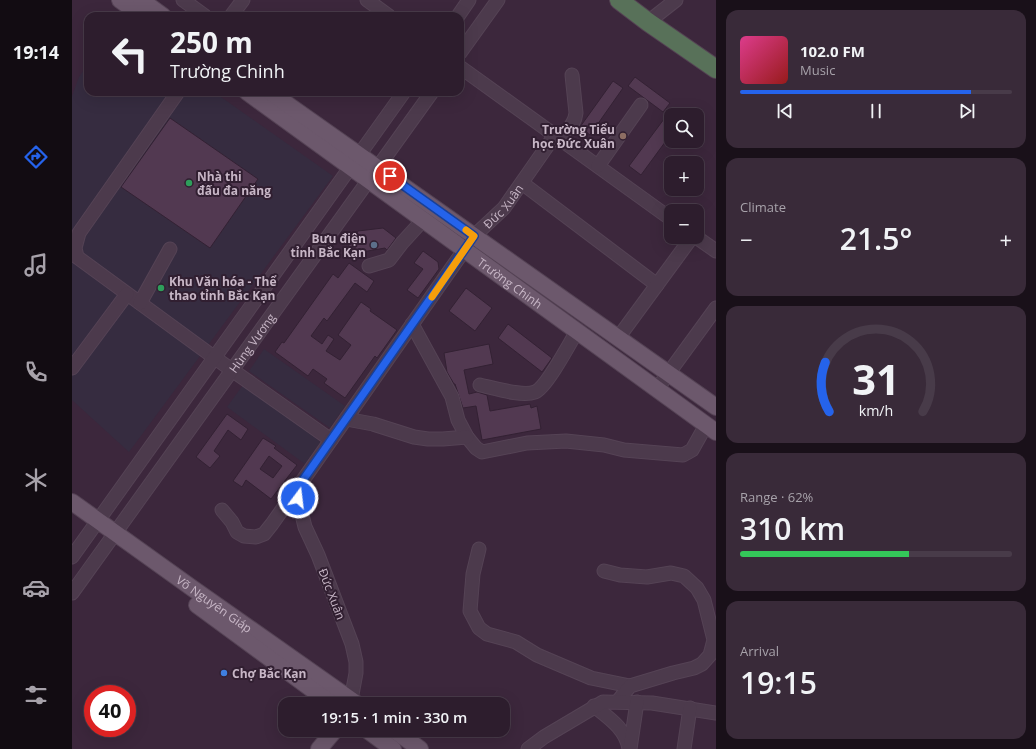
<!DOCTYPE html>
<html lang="en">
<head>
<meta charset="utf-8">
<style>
  body { margin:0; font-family:"Open Sans",sans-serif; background:#392a39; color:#f1f3f6; height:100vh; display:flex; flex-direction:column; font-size:15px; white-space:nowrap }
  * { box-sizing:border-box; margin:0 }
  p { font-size:13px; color:#a7a2aa }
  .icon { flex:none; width:22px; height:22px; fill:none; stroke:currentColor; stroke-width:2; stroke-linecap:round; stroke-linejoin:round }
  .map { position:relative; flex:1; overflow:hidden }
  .sheet { display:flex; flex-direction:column; gap:10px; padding:10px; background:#191019; width:320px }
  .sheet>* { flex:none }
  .guide { position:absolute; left:12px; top:12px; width:380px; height:84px; border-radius:12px; box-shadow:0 4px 16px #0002,0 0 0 1px #483b49; background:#2d1d2d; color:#f1f3f6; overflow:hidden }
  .buttons { position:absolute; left:592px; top:108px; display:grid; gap:8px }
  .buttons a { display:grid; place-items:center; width:40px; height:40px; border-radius:8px; background:#2d1d2d; box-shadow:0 4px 16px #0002,0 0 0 1px #483b49; font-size:20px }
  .speed { position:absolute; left:12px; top:685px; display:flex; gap:8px; font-size:20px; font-weight:700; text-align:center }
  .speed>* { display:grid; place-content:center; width:52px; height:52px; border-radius:50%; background:#2d1d2d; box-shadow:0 4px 16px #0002,0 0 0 1px #483b49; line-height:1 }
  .speed .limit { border:6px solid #d22; background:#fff; color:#111 }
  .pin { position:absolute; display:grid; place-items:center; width:34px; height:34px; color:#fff; margin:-17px; border:2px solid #fff; border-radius:50%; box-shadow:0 1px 4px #0007 }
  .me { position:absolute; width:44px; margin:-22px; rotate:15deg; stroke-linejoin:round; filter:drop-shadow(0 0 3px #0008) }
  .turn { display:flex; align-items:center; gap:14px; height:84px; padding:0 20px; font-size:18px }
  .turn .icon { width:52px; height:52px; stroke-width:2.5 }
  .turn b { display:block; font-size:28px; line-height:34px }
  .big { font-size:30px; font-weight:600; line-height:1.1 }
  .sheet .widget { flex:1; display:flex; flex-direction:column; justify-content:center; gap:6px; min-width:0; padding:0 14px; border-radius:12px; background:#392a39 }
  .sheet .dial { align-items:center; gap:0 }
  .dial svg { height:104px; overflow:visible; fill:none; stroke:#483b49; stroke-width:7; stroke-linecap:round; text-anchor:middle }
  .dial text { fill:#f1f3f6; stroke:none }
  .song { display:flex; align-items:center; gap:12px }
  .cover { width:48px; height:48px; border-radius:6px; background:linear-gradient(135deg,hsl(330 70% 55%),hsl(0 70% 35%)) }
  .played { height:4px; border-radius:2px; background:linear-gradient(90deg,#2563eb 85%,#483b49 85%) }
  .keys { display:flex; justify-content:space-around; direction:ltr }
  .heat { display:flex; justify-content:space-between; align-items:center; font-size:22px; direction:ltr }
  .charge { height:6px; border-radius:3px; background:linear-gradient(90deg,#34c759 62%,#483b49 0) }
  .trip { position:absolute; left:206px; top:697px; width:232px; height:40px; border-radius:12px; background:#2d1d2d; box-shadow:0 4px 16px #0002,0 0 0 1px #483b49; font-weight:600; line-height:40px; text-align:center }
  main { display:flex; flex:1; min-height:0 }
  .dock { display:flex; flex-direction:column; width:72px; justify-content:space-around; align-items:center; background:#120c12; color:#a7a2aa }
  .dock .icon { width:28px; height:28px }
  .dock .selected { color:#2563eb }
  .dock b { font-size:18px; color:#f1f3f6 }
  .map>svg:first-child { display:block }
  .green { fill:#362c40 }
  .building { fill:#523951; stroke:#332133; fill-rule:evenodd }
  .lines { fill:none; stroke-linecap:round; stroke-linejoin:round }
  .minor-casing { stroke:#554355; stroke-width:15 }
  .major-casing { stroke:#554355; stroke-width:18 }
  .highway-casing { stroke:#544253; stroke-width:20 }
  .minor { stroke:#4c3a4c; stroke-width:13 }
  .major { stroke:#6c586c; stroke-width:16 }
  .highway { stroke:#587159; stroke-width:18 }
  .route-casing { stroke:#184099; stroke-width:10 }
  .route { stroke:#2563eb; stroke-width:7 }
  .slow { stroke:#f59e0b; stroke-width:7 }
  .education-dot { fill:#8d6e63; stroke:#311f31; stroke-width:1.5 }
  .leisure-dot { fill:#2e9e5b; stroke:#311f31; stroke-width:1.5 }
  .service-dot { fill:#5c6f8a; stroke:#311f31; stroke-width:1.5 }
  .shop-dot { fill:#3f7fe0; stroke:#311f31; stroke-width:1.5 }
  .labels { text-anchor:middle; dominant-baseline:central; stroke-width:4; stroke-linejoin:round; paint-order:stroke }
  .poi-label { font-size:12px; font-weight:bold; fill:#c7b6c6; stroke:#311f31; text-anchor:start }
  .street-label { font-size:12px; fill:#c7b6c6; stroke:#311f31 }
</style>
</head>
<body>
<main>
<nav class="dock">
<b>19:14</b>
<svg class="icon selected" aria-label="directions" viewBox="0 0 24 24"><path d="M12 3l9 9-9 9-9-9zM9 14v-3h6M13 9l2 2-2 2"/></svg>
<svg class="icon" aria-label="music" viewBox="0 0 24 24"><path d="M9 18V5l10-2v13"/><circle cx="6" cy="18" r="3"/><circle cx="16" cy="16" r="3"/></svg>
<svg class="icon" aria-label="phone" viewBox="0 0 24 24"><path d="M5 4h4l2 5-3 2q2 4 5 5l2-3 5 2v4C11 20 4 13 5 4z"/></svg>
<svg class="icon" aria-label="climate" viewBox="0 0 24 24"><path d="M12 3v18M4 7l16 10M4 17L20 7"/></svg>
<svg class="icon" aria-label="car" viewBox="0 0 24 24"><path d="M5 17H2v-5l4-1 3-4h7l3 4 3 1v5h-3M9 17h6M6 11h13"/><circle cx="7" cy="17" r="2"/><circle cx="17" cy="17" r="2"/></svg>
<svg class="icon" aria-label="filters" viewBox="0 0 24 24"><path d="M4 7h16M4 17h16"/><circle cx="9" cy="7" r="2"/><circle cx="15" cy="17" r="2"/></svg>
</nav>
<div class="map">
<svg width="644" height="749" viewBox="0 0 644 749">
  <rect width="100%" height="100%" fill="#3c273c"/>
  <g class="green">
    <path d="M16 64V92H142L261 176 57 452 0 400V96L7 77Z"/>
    <path d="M192 349 273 406 258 428 177 371Z"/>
    <path d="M171 385 249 442 233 464 155 407Z"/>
  </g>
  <g class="building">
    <path d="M563 77 598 103 591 112 556 86Z"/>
    <path d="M541 81 551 88 518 135 508 127Z"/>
    <path d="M98 118 186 179 138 248 49 187Z"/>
    <path d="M592 119 599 124V134L569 175 557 166Z"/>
    <path d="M311 228 324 238 315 250 313 248 290 252 286 259 274 250 286 231Z"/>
    <path d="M351 251 366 262 367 269 346 298 335 290 351 269 342 263Z"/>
    <path d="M277 263 302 281 295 292 283 283 255 321 252 318 239 336 250 344 256 335 262 339 254 351 268 360 279 345 266 335 289 302 299 309 298 311 325 330 305 358 303 356 273 398 252 383 255 379 241 369 236 376 203 352 210 342 212 343 261 274 266 278Z"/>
    <path d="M394 288 420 308 403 331 377 311Z"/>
    <path d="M436 324 480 358 470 372 426 338Z"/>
    <path d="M417 344 421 364 392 370 397 394 405 392 415 395 418 411 458 404 459 408 465 406 469 429 410 440 404 406 391 408 383 384H382L375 372 372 353Z"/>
    <path d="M155 414 176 429 169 440 156 430 142 451 148 456 138 468 124 457Z"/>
    <path d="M191 438 204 446 202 448 225 465 199 499 174 480 170 487 161 481ZM197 456 210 466 201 478 188 469Z"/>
  </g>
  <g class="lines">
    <defs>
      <g id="minor">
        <path d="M111 0 133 16"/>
        <path d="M295 0 317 16"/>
        <path d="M159 16 171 0"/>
        <path d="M386 16 397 0"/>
        <path d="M576 22 604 0"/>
        <path d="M388 53 426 0"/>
        <path d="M388 67 599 219"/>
        <path d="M106 92 7 233 3 248 5 257 143 358 259 440"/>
        <path d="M489 140C495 131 503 124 504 113L500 75"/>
        <path d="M526 166 569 105"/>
        <path d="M450 183 585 285"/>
        <path d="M624 237 644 251"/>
        <path d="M297 266 317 260 330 243 351 220"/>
        <path d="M68 303 98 249"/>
        <path d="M340 324 380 397 386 420 395 437 404 448 410 452 455 443 494 441 532 445 552 450 611 455 620 450 634 425"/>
        <path d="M546 338 620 237"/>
        <path d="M0 368 55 294"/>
        <path d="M408 385C422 388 450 397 463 392 474 388 498 343 505 331"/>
        <path d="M585 389 644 308"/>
        <path d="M274 419 301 424 342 437 356 439H371L395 437"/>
        <path d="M150 510 160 522 165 532 172 536 184 537 192 534 200 524 224 490"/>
        <path d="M407 549 401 574 398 611 407 628 415 634 444 642 465 655 519 678 558 686"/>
        <path d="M0 557 332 92"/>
        <path d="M532 571 548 575 575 577 599 573 612 576 625 588 632 600 642 640 638 655 630 664 622 668 601 673 558 686 546 701"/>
        <path id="s1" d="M0 593 360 92"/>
        <path id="s2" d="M279 700 284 673V662L280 644 246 555 233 527 224 490 402 236 432 208 483 135"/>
        <path d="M522 706C537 718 554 729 557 749"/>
        <path d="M456 749 472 737 531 702 580 703 644 713"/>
        <path d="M558 749 565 702"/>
        <path d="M612 749 618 708"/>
      </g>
      <g id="major">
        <path d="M48 0 70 16"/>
        <path d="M69 0 91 16"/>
        <path id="s3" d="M175 92 644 432"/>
        <path d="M198 92 644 407"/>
        <path id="s4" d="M0 502 120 588 285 704"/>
        <path d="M125 605 260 704"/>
        <path d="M295 730 321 749"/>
        <path d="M322 730 348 749"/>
        <path d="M247 749 263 730"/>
      </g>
      <path id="highway" d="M547 0 576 22 644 69"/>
    </defs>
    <use href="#minor" class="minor-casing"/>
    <use href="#major" class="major-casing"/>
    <use href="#highway" class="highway-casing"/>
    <use href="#minor" class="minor"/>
    <use href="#major" class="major"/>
    <use href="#highway" class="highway"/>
  </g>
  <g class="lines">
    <defs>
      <path id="route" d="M226 498 224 490 402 236 318 176"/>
    </defs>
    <use href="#route" class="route-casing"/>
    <use href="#route" class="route"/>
    <path class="slow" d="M360 297 402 236 394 230"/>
  </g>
  <circle class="education-dot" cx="551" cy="136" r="4"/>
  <g class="leisure-dot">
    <circle cx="117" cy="183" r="4"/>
    <circle cx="89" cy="288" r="4"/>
  </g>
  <circle class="service-dot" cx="302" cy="245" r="4"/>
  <circle class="shop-dot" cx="152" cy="673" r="4"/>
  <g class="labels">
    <g class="poi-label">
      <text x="543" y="129" text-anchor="end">Trường Tiểu<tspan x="543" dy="14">học Đức Xuân</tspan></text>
      <text x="125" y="176">Nhà thi<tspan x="125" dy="14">đấu đa năng</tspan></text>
      <text x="294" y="238" text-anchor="end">Bưu điện<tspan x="294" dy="14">tỉnh Bắc Kạn</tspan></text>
      <text x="97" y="281">Khu Văn hóa - Thể<tspan x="97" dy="14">thao tỉnh Bắc Kạn</tspan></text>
      <text x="160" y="673">Chợ Bắc Kạn</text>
    </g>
    <g class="street-label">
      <text stroke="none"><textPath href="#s2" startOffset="573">Đức Xuân</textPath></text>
      <text stroke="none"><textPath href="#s3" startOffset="325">Trường Chinh</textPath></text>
      <text stroke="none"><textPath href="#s1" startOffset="308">Hùng Vương</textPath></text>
      <text transform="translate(260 594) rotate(69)">Đức Xuân</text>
      <text stroke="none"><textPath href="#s4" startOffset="175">Võ Nguyên Giáp</textPath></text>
    </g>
  </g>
</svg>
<div class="buttons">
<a><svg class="icon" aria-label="search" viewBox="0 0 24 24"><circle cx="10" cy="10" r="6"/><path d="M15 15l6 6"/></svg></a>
<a>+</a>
<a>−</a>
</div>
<div class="speed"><div class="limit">40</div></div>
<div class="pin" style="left:318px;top:176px;background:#d93025"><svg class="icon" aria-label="arrive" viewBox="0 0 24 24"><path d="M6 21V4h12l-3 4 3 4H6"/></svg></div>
<svg class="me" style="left:226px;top:498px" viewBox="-20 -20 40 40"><circle r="17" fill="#2563eb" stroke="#fff" stroke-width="3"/><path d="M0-11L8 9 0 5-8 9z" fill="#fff"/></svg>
<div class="trip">19:15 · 1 min · 330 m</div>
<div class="guide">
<div class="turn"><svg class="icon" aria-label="left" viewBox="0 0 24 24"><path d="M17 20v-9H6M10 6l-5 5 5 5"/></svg><div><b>250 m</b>Trường Chinh</div></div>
</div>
</div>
<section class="sheet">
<div class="widget">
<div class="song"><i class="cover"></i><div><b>102.0 FM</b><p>Music</p></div></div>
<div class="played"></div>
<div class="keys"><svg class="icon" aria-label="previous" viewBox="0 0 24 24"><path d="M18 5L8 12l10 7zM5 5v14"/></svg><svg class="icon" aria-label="pause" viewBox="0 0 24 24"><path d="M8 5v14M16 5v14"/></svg><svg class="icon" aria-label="next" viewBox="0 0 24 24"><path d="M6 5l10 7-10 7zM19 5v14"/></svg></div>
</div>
<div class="widget"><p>Climate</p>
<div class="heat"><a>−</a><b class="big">21.5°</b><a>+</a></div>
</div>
<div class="widget dial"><svg viewBox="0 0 100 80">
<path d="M14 69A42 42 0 1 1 86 69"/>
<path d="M14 69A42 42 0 0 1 11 31" stroke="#2563eb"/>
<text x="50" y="56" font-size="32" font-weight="700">31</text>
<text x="50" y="72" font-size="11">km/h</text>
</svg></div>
<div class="widget"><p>Range · 62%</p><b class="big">310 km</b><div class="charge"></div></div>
<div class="widget"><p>Arrival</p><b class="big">19:15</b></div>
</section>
</main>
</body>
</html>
